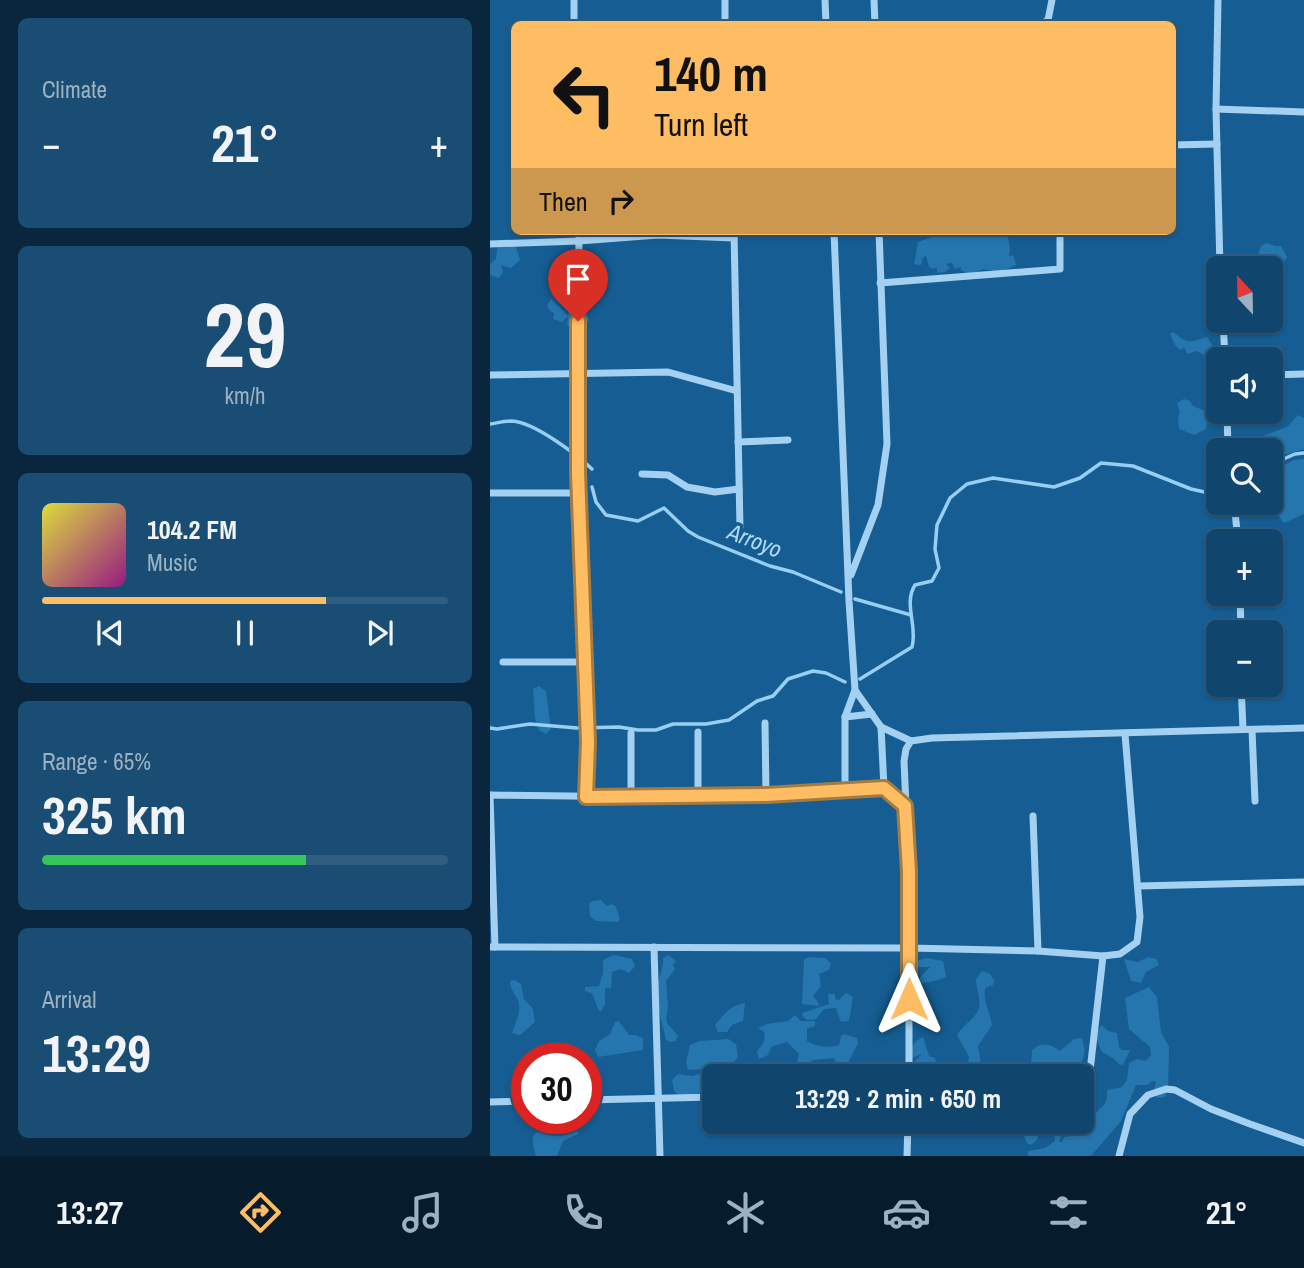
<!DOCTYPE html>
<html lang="en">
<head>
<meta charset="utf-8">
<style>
  body { margin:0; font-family:"Archivo Narrow",sans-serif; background:#194d73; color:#f1f3f6; height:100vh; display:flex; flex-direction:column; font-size:26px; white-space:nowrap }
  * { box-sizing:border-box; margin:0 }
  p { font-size:23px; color:#9cb1c2 }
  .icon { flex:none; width:38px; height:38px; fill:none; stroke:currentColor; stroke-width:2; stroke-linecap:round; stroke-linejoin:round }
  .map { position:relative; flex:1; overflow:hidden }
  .details { display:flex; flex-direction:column; gap:18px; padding:18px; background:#09263c; width:490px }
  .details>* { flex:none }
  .hud { position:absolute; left:21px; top:21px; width:665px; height:214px; border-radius:10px; box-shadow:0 2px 5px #0004,0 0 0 2px #305e81; background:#ffbd63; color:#111; overflow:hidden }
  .needle { width:46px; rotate:338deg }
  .buttons { position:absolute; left:716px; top:256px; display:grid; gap:14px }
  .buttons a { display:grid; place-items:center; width:77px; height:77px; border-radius:10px; background:#10466e; box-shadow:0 2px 5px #0004,0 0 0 2px #305e81; font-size:35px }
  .speed { position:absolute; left:21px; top:1043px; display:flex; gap:14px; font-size:35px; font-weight:700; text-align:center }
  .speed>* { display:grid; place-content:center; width:91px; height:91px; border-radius:50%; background:#10466e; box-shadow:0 2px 5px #0004,0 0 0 2px #305e81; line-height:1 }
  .speed .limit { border:10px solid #d22; background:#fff; color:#111 }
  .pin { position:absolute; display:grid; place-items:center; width:60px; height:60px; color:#fff; margin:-72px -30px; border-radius:50% 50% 50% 0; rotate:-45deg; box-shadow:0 0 7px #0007 }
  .pin .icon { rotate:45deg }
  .me { position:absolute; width:77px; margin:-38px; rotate:0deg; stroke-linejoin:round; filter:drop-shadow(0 0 5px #0008) }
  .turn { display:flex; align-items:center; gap:24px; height:147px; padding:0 28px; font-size:32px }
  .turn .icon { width:91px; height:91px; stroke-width:2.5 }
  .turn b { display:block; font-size:49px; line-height:60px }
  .then { display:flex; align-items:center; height:66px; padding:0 28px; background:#0003; gap:14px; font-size:26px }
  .big { font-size:52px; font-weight:700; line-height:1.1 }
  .details .tile { flex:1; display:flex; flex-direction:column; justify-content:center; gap:10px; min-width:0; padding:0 24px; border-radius:10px; background:#194d73 }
  .details .dial { align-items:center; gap:0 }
  .dial b { font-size:91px; line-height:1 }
  .song { display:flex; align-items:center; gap:21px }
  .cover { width:84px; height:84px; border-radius:10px; background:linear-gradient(135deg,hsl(60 70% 55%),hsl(310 70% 35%)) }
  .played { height:7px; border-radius:4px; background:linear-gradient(90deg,#ffbd63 70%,#305e81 70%) }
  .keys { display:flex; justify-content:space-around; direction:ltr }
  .heat { display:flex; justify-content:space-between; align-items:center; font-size:38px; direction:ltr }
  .charge { height:10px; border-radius:5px; background:linear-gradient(90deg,#34c759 65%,#305e81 0) }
  .trip { position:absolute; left:212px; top:1064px; width:392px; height:70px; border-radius:10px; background:#10466e; box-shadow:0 2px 5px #0004,0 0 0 2px #305e81; font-weight:700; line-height:70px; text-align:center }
  .menu { display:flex; height:112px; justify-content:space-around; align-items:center; background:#061c2c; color:#9cb1c2 }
  .menu .icon { width:49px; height:49px }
  .menu .current { color:#ffbd63 }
  .menu b { font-size:32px; color:#f1f3f6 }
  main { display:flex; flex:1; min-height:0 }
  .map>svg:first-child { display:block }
  .green { fill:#2576af }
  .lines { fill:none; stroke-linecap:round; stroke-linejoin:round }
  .stream { stroke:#96cef4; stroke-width:3.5 }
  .minor { stroke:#a4d1f1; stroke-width:7 }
  .route-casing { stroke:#a67b40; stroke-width:18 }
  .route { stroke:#ffbd63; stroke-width:12 }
  .labels { text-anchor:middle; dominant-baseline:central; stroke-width:7; stroke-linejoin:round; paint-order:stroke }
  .water-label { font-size:23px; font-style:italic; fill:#b0daf8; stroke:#155d92 }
</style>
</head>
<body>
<main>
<section class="details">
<div class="tile"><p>Climate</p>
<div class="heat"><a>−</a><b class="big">21°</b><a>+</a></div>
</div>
<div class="tile dial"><b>29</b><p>km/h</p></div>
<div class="tile">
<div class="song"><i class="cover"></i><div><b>104.2 FM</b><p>Music</p></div></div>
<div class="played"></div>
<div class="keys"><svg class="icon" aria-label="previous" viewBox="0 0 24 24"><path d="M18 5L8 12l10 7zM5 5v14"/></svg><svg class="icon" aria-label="pause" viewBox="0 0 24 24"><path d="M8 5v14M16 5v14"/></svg><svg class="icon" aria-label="next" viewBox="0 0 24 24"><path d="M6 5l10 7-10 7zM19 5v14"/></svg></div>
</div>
<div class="tile"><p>Range · 65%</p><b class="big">325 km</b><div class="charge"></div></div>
<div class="tile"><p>Arrival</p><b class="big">13:29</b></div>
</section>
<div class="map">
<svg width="814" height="1156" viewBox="0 0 814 1156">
  <rect width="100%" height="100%" fill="#155d92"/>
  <g class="green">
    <path d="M458 231H521L523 233 518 237 520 251 519 256 523 255 526 265 510 272 493 269 481 275 471 270V267L465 269 462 263 456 264 460 268 455 272 447 273V267L443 269 439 267 436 256 433 257 431 265 424 264 428 242Z"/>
    <path d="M14 243 26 247 30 260 21 268 11 265 13 272 9 278 0 275V264L6 259 7 248Z"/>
    <path d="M777 243 785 246H791L797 257 793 263V274L781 279 780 268H773L779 261 771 259 768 254 771 246Z"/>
    <path d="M61 299 78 315 80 306 87 304 95 307 99 320 94 327 82 330 77 325 78 316 72 322 63 319 64 313 60 311 57 305Z"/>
    <path d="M683 332C699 345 699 342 717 337L723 346 718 354 714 355 707 351 697 354 694 347 690 350 685 345 680 334Z"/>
    <path d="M694 399 700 401 703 406 713 410 718 418 716 429 704 435 689 429 688 417 690 413 687 403Z"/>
    <path d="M808 415 814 418V449L781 459 780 450H764L773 436 797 427Z"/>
    <path d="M814 459V514L794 523 778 502H780L781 472 804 460Z"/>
    <path d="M49 686 56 691 61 729 56 734 49 730 45 718 43 689Z"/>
    <path d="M111 900 117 906 122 904 126 907 130 919 128 922 106 921 100 916 99 904 102 901Z"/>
    <path d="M124 955 142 959 145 966 139 973 131 969 122 972 121 988H115V1004L111 1012 108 1009 102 993 95 991V987L109 986 113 973V960Z"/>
    <path d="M178 955 186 961 183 965 185 969 176 981 178 1007 176 1019 177 1023 188 1036 186 1041 180 1042 176 1040C173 1024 166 1006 167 990 167 979 174 970 173 958Z"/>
    <path d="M319 957 335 958 341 963 339 970 329 974 331 986 323 996 328 1002 329 1006 312 1004 314 959Z"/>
    <path d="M658 957 667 959 669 965 656 972 651 983 641 981 634 959 648 962Z"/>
    <path d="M436 958 453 961 456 977C451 980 436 983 430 983V977L440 967H427L425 964 429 960Z"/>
    <path d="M492 971 500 974 504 981 503 985 495 988C493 1003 500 1011 502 1025L488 1046 493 1076H475L479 1057 467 1035C472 1026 487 1017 489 1008 491 1000 486 988 486 979Z"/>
    <path d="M24 980 31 984 34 999 43 1009 45 1022 30 1035 22 1033C25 1025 31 1011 29 1003 27 995 20 991 20 981Z"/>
    <path d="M659 987 667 997 671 1032 679 1047 678 1089 675 1097 667 1098 664 1091 666 1082 663 1081 657 1085H646L631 1121 601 1156H538V1151L555 1148 565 1141 564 1128 550 1126 547 1133 548 1139 541 1145 537 1143 534 1136 542 1126 541 1122H569L572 1133 569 1142H572L574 1137 588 1135 592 1130V1103L594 1101 604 1114C614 1106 618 1103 617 1090L632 1087 637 1080 639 1063 647 1059 656 1061 661 1055 660 1047 639 1029 635 998Z"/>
    <path d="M356 993 363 997 359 1021 351 1022 346 1008 334 1009 326 1019 318 1020 313 1017 312 1013 339 1004 338 994H345V999L349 1000Z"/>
    <path d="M255 1003 253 1021 242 1025 237 1032H228L225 1025C235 1014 239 1006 255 1003Z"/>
    <path d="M305 1015 311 1021H325V1026L317 1029V1041C326 1047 338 1048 349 1045L351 1036 354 1034 367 1038 368 1043 358 1063 352 1066 346 1063 344 1058 323 1060 312 1067 306 1066 309 1054 297 1042 281 1047 278 1055 269 1059 267 1051C273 1045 276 1041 274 1032L268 1028 277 1024 298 1021Z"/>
    <path d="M129 1021 139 1035H145L153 1038V1050L108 1057 105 1050 109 1041 120 1034 125 1022Z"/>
    <path d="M612 1025 618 1031 627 1033 629 1047 632 1050H640L633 1065 629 1064 623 1058 612 1052C608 1043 603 1033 612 1025Z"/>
    <path d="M433 1037 439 1056 445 1058 448 1076H441L439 1067 424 1068V1062L432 1054 422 1058 420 1050 426 1041Z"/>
    <path d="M592 1038 595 1050 592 1062C576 1068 572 1072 557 1063L550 1064 544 1070 541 1067 542 1050C552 1041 561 1044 570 1051L584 1039Z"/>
    <path d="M238 1039 246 1044 248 1057 240 1067 198 1070 196 1062 200 1045 210 1041Z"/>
    <path d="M221 1071 230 1072 233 1076H224V1093L216 1092 190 1096 184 1091 182 1080 188 1074 202 1076Z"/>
    <path d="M61 1118H88V1134L73 1141 67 1156H46C36 1123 54 1138 61 1118Z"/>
  </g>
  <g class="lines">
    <g class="stream">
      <path d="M0 424C7 423 15 421 22 421 44 422 86 454 102 469"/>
      <path d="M780 465 805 454 814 453"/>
      <path d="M102 487 106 502 116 515 148 521 174 508 198 531 208 537 280 566 303 572 351 592"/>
      <path d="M365 599 421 615"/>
      <path d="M370 679 422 647C428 626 413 604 425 585L442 581 449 568 445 549 447 525 460 498 477 484 503 478 564 487 590 478 611 463 643 466 701 489 728 495"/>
      <path d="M0 728 7 729 40 724 87 728 129 727 148 730H166L183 724H216L239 720 267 701 283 696 298 679 323 671 336 673 355 682"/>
    </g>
    <g class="minor">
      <path d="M84 0V24"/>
      <path d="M235 0V24"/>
      <path d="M335 0 336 24"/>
      <path d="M384 0 385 24"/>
      <path d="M728 0 726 109 730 268"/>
      <path d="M544 24H551L558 20 562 0"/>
      <path d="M726 109 814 112"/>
      <path d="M682 145 727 144"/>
      <path d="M89 231 88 473 98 742 96 797"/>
      <path d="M244 231 250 528"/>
      <path d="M344 231 359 601 365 690 355 717V791"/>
      <path d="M0 244 89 241 168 235 244 238"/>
      <path d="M390 283 570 269V231"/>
      <path d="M733 320 735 359"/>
      <path d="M0 375 178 372 247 391"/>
      <path d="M780 375 814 374"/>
      <path d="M737 411 738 450"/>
      <path d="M248 442 298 440"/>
      <path d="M152 474 178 475 197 487 225 492 249 489"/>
      <path d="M0 493H88"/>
      <path d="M744 502 748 541"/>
      <path d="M361 575 388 505 397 444 389 231"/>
      <path d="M750 593 751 632"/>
      <path d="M13 662H94"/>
      <path d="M751 684 753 729"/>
      <path d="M365 690 391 727 394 788"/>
      <path d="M355 717 382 714"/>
      <path d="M275 723 276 795"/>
      <path d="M391 727 421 741"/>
      <path d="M762 730 765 801"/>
      <path d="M141 733V795"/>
      <path d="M0 795C131 797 264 799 394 788L415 806"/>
      <path d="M0 795 5 947"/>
      <path d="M208 796V732"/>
      <path d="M543 816 548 951"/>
      <path d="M649 886 814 882"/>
      <path d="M0 947 420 948 548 951 613 956 630 954 647 942 650 917 635 734"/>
      <path d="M164 947 170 1156"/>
      <path d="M419 1076V873L414 761 416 749 421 741 442 738 814 728"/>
      <path d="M592 1089 599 1080 613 956"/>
      <path d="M96 1100 224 1097"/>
      <path d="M0 1102 37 1101"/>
      <path d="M417 1156 418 1122"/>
      <path d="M629 1156 640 1114 658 1095 676 1089 685 1090 721 1109 760 1124 814 1143"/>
    </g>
  </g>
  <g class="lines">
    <defs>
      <path id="route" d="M88 321V473L98 742 96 797 276 795 394 788 415 806 419 871V999"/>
    </defs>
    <use href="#route" class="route-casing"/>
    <use href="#route" class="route"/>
  </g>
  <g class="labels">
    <g class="water-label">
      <text transform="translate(265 540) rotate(21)">Arroyo</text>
    </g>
  </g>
</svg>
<div class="buttons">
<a><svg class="needle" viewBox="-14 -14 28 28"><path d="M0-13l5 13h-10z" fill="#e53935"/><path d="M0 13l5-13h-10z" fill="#9cb1c2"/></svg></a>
<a><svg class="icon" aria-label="sound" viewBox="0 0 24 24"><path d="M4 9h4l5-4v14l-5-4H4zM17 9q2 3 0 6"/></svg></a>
<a><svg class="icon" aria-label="search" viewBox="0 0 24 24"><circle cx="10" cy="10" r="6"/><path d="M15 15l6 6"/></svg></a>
<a>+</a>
<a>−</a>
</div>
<div class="speed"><div class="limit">30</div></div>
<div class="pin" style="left:88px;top:321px;background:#d93025"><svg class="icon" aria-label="arrive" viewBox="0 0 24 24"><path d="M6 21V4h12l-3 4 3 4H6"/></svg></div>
<svg class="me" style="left:419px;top:999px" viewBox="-20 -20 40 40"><path d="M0-17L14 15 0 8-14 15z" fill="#ffbd63" stroke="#fff" stroke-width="4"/></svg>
<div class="trip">13:29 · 2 min · 650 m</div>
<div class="hud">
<div class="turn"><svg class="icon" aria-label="left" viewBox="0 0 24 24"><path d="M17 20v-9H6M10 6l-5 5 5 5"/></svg><div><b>140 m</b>Turn left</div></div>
<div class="then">Then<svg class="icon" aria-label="right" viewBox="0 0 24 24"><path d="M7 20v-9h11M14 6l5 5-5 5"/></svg></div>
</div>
</div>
</main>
<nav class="menu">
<b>13:27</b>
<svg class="icon current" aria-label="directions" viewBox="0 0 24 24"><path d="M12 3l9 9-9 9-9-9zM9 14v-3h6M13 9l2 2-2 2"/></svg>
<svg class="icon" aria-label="music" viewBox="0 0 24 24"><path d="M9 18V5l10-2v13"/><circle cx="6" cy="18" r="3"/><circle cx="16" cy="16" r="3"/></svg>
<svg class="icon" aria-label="phone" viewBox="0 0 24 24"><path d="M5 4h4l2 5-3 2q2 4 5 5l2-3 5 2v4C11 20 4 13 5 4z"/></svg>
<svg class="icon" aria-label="climate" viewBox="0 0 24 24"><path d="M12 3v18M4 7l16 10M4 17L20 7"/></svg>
<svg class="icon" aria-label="car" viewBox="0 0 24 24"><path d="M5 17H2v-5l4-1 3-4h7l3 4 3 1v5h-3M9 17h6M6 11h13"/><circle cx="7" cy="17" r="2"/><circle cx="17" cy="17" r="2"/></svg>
<svg class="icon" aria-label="filters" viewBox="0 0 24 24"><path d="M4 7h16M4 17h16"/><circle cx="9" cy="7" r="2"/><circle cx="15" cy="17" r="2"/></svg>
<b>21°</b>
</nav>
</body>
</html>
